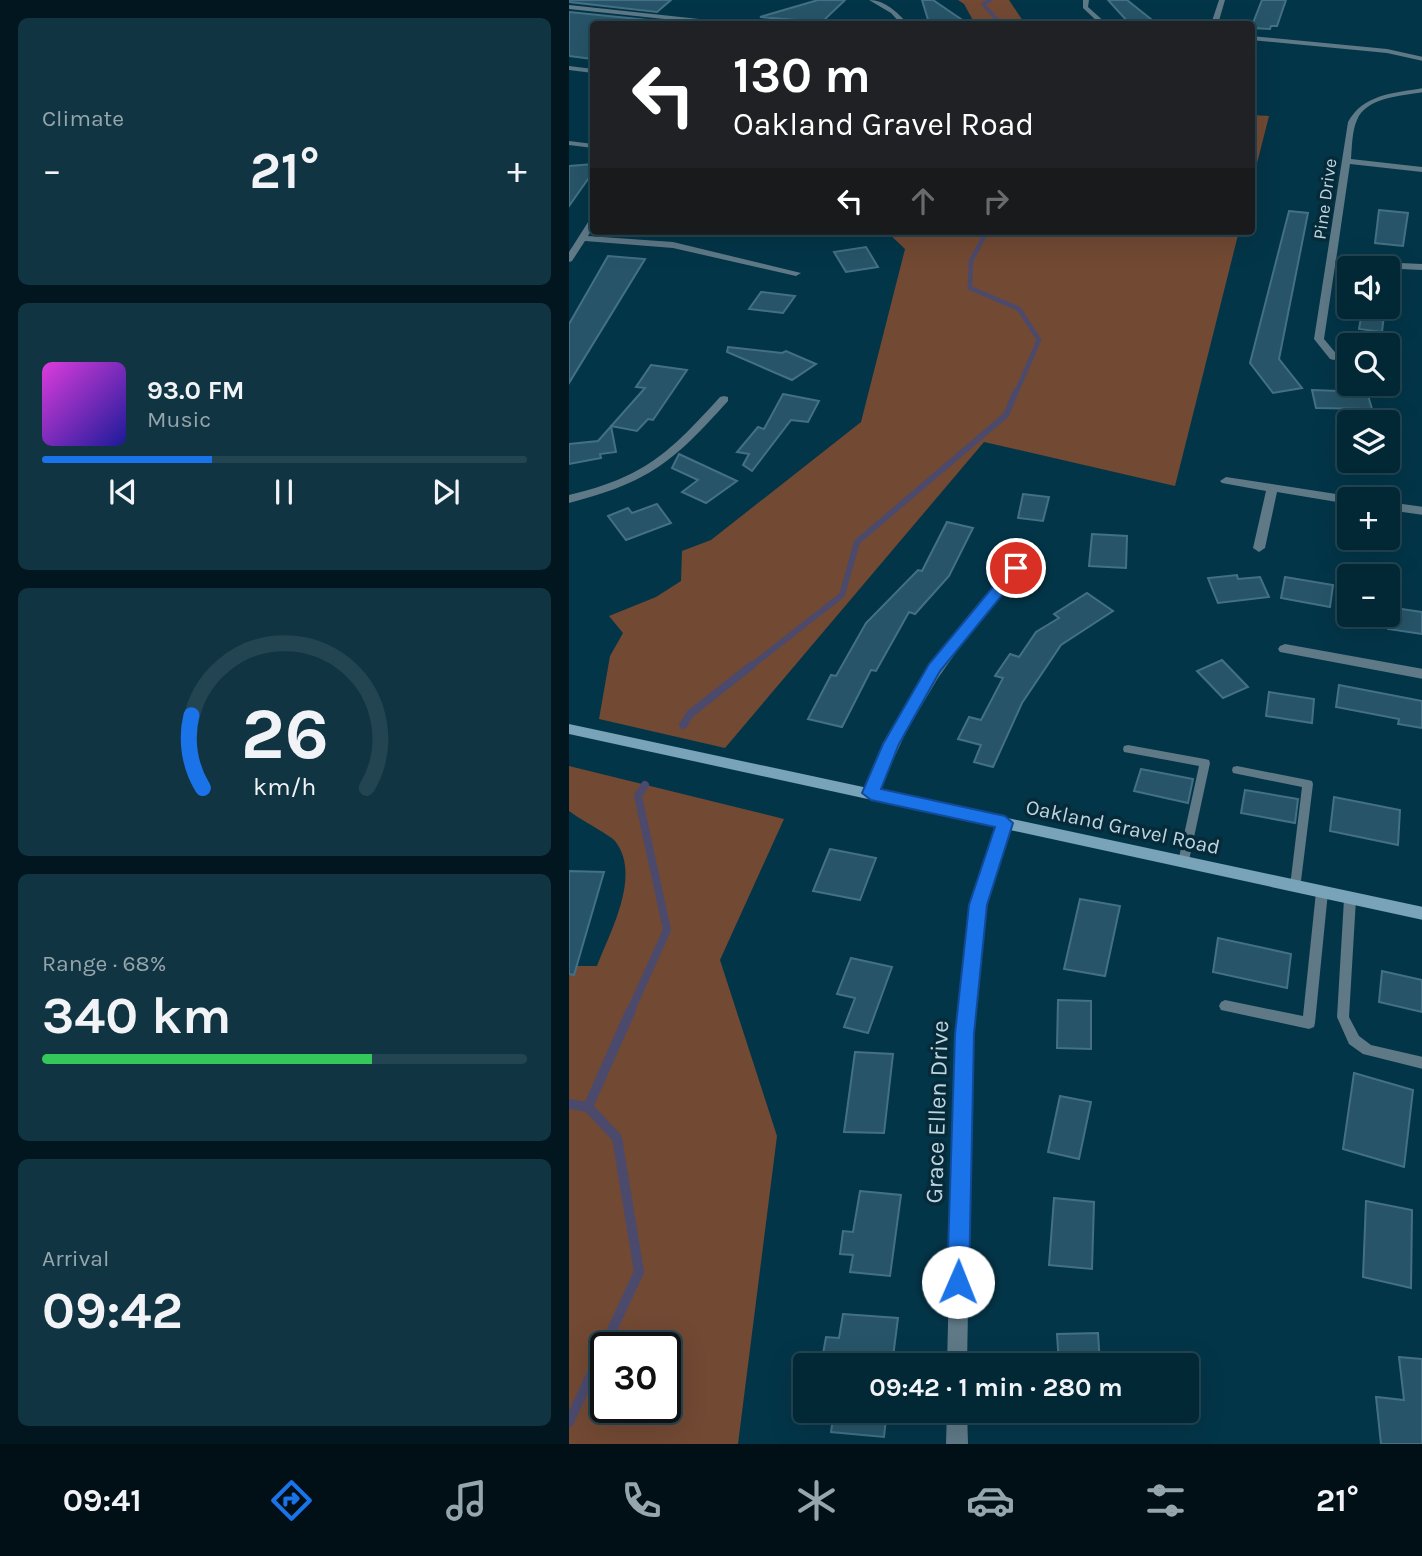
<!DOCTYPE html>
<html lang="en">
<head>
<meta charset="utf-8">
<style>
  body { margin:0; font-family:Karla,sans-serif; background:#103442; color:#f1f3f6; height:100vh; display:flex; flex-direction:column; font-size:26px; white-space:nowrap }
  * { box-sizing:border-box; margin:0 }
  p { font-size:23px; color:#96a6ad }
  .icon { flex:none; width:38px; height:38px; fill:none; stroke:currentColor; stroke-width:2; stroke-linecap:round; stroke-linejoin:round }
  .map { position:relative; flex:1; overflow:hidden }
  .panel { display:flex; flex-direction:column; gap:18px; padding:18px; background:#01161e; width:569px }
  .panel>* { flex:none }
  .guide { position:absolute; left:21px; top:21px; width:665px; height:214px; border-radius:7px; box-shadow:0 7px 28px #0002,0 0 0 2px #234451; background:#202124; color:#fff; overflow:hidden }
  .tools { position:absolute; left:768px; top:256px; display:grid; gap:14px }
  .tools a { display:grid; place-items:center; width:63px; height:63px; border-radius:7px; background:#022836; box-shadow:0 7px 28px #0002,0 0 0 2px #234451; font-size:35px }
  .speed { position:absolute; left:21px; top:1332px; display:flex; gap:14px; font-size:35px; font-weight:700; text-align:center }
  .speed>* { display:grid; place-content:center; width:91px; height:91px; border-radius:50%; background:#022836; box-shadow:0 7px 28px #0002,0 0 0 2px #234451; line-height:1 }
  .speed .limit { border:4px solid #111; border-radius:10px; background:#fff; color:#111 }
  .pin { position:absolute; display:grid; place-items:center; width:60px; height:60px; color:#fff; margin:-30px; border:4px solid #fff; border-radius:50%; box-shadow:0 2px 7px #0007 }
  .me { position:absolute; width:77px; margin:-38px; rotate:1deg; stroke-linejoin:round; filter:drop-shadow(0 0 5px #0008) }
  .turn { display:flex; align-items:center; gap:24px; height:147px; padding:0 28px; font-size:32px }
  .turn .icon { width:91px; height:91px; stroke-width:2.5 }
  .turn b { display:block; font-size:49px; line-height:60px }
  .lanes { display:flex; align-items:center; height:66px; padding:0 28px; background:#0003; justify-content:center; gap:35px; direction:ltr }
  .lanes .off { opacity:.35 }
  .big { font-size:52px; font-weight:700; line-height:1.1 }
  .panel .tile { flex:1; display:flex; flex-direction:column; justify-content:center; gap:10px; min-width:0; padding:0 24px; border-radius:10px; background:#103442 }
  .panel .dial { align-items:center; gap:0 }
  .dial svg { height:182px; overflow:visible; fill:none; stroke:#234451; stroke-width:7; stroke-linecap:round; text-anchor:middle }
  .dial text { fill:#f1f3f6; stroke:none }
  .song { display:flex; align-items:center; gap:21px }
  .cover { width:84px; height:84px; border-radius:10px; background:linear-gradient(135deg,hsl(300 70% 55%),hsl(240 70% 35%)) }
  .played { height:7px; border-radius:4px; background:linear-gradient(90deg,#1a73e8 35%,#234451 35%) }
  .keys { display:flex; justify-content:space-around; direction:ltr }
  .heat { display:flex; justify-content:space-between; align-items:center; font-size:38px; direction:ltr }
  .charge { height:10px; border-radius:5px; background:linear-gradient(90deg,#34c759 68%,#234451 0) }
  .trip { position:absolute; left:224px; top:1353px; width:406px; height:70px; border-radius:7px; background:#022836; box-shadow:0 7px 28px #0002,0 0 0 2px #234451; font-weight:700; line-height:70px; text-align:center }
  .tab-bar { display:flex; height:112px; justify-content:space-around; align-items:center; background:#011016; color:#96a6ad }
  .tab-bar .icon { width:49px; height:49px }
  .tab-bar .current { color:#1a73e8 }
  .tab-bar b { font-size:32px; color:#f1f3f6 }
  main { display:flex; flex:1; min-height:0 }
  .map>svg:first-child { display:block }
  .green { fill:#724933; fill-rule:evenodd }
  .lines { fill:none; stroke-linecap:round; stroke-linejoin:round }
  .stream-far4 { stroke:#4b4a6d; stroke-width:3.5 }
  .stream-far3 { stroke:#4b4a6d; stroke-width:4.5 }
  .stream-far2 { stroke:#4b4a6d; stroke-width:6 }
  .stream-far1 { stroke:#4b4a6d; stroke-width:8 }
  .stream { stroke:#4b4a6d; stroke-width:10 }
  .building { fill:#275468; stroke:#437084; stroke-width:2 }
  .lane { fill:#5f7987; fill-rule:evenodd }
  .street { fill:#5f7987; fill-rule:evenodd }
  .secondary { fill:#78a3b8; fill-rule:evenodd }
  .route { fill:#1a73e8; stroke:#114b97; stroke-width:2 }
  .labels { text-anchor:middle; dominant-baseline:central; stroke-width:7; stroke-linejoin:round; paint-order:stroke }
  .far-street-label { font-size:18px; fill:#bed5e1; stroke:#072a39 }
  .street-label { font-size:21px; fill:#bed5e1; stroke:#072a39 }
  .near-street-label { font-size:24px; fill:#bed5e1; stroke:#072a39 }
</style>
</head>
<body>
<main>
<section class="panel">
<div class="tile"><p>Climate</p>
<div class="heat"><a>−</a><b class="big">21°</b><a>+</a></div>
</div>
<div class="tile">
<div class="song"><i class="cover"></i><div><b>93.0 FM</b><p>Music</p></div></div>
<div class="played"></div>
<div class="keys"><svg class="icon" aria-label="previous" viewBox="0 0 24 24"><path d="M18 5L8 12l10 7zM5 5v14"/></svg><svg class="icon" aria-label="pause" viewBox="0 0 24 24"><path d="M8 5v14M16 5v14"/></svg><svg class="icon" aria-label="next" viewBox="0 0 24 24"><path d="M6 5l10 7-10 7zM19 5v14"/></svg></div>
</div>
<div class="tile dial"><svg viewBox="0 0 100 80">
<path d="M14 69A42 42 0 1 1 86 69"/>
<path d="M14 69A42 42 0 0 1 9 37" stroke="#1a73e8"/>
<text x="50" y="56" font-size="32" font-weight="700">26</text>
<text x="50" y="72" font-size="11">km/h</text>
</svg></div>
<div class="tile"><p>Range · 68%</p><b class="big">340 km</b><div class="charge"></div></div>
<div class="tile"><p>Arrival</p><b class="big">09:42</b></div>
</section>
<div class="map">
<svg width="854" height="1444" viewBox="0 0 854 1444">
  <rect width="100%" height="100%" fill="#033548"/>
  <g class="green">
    <path d="M389 0H440L456 24H406L395 4Z"/>
    <path d="M683 115 700 116 683 183 682 115Z"/>
    <path d="M317 231H670L606 486 415 442 156 748 30 719 41 656 54 633 40 616 87 597 112 581 113 551 142 540 292 422 336 249Z"/>
    <path d="M0 766 215 819 151 960 208 1136 169 1444H0V966H28C41 932 73 875 46 841 41 835 10 819 0 811ZM37 1348H96V1407H37Z"/>
  </g>
  <g class="lines">
    <path class="stream-far4" d="M422 0 414 4 432 24"/>
    <path class="stream-far3" d="M418 231 402 261 401 288 450 309 470 340 447 393"/>
    <path class="stream-far2" d="M181 667 273 595 288 542 437 415 447 391"/>
    <g class="stream-far1">
      <path d="M114 725 121 714 183 665"/>
      <path d="M61 1012 98 930 69 796 76 785"/>
    </g>
    <g class="stream">
      <path d="M0 1104 19 1107 48 1138 70 1272 0 1422"/>
      <path d="M19 1107 62 1010"/>
    </g>
  </g>
  <g class="building">
    <path d="M0 0H102L88 12 0 2Z"/>
    <path d="M249 0H276L253 22 191 17Z"/>
    <path d="M353 0H364L399 24 360 23Z"/>
    <path d="M539 0H558L583 20 559 22Z"/>
    <path d="M693 0H717L708 26H702L701 29 682 28Z"/>
    <path d="M0 12 79 20 73 24H24V59L0 56Z"/>
    <path d="M24 164V172L0 206V166Z"/>
    <path d="M810 210 839 213 834 246 806 243Z"/>
    <path d="M720 211 739 213 710 359 733 388 704 393 681 363Z"/>
    <path d="M297 247 309 267 277 272 265 252Z"/>
    <path d="M39 256 76 259 0 383V324Z"/>
    <path d="M192 292 226 296 214 313 180 309Z"/>
    <path d="M793 312 815 315 813 332 790 329Z"/>
    <path d="M159 347 213 353 217 351 247 364 223 380 158 352Z"/>
    <path d="M82 365 118 370 84 420 79 419 68 431 42 426 47 452 31 454 32 458 0 464V444L29 441 76 388 67 387Z"/>
    <path d="M743 390 798 392 803 409 747 408Z"/>
    <path d="M214 394 250 401 239 422 222 420 183 471 174 465 180 454 168 452 189 427 195 429Z"/>
    <path d="M110 454 168 481 137 503 113 492 129 480 103 468Z"/>
    <path d="M454 494 480 497 474 521 449 518Z"/>
    <path d="M88 504 102 523 57 540 39 516 59 508 63 513Z"/>
    <path d="M378 522 404 528 380 576 346 614 340 612 307 671 302 670 273 727 239 719 262 675 267 676 297 623 349 570 353 571Z"/>
    <path d="M523 534 558 536 557 568 520 566Z"/>
    <path d="M668 575 669 579 691 577 700 597 649 603 639 578Z"/>
    <path d="M716 577 764 585 761 607 712 598Z"/>
    <path d="M518 593 544 611 492 645 453 703 424 767 405 762 412 745 389 739 400 717 412 720 434 678 426 676 441 654 450 657 467 632 490 618 485 614Z"/>
    <path d="M819 607 853 612V634L819 629Z"/>
    <path d="M653 660 679 687 654 698 628 671Z"/>
    <path d="M770 685 853 701V728L829 724 830 719 767 707Z"/>
    <path d="M700 692 745 699 743 723 697 716Z"/>
    <path d="M572 769 624 779 619 803 565 791Z"/>
    <path d="M676 790 729 799 726 823 672 813Z"/>
    <path d="M765 797 831 810 829 845 761 831Z"/>
    <path d="M261 849 307 858 291 900 244 891Z"/>
    <path d="M0 871 35 872 5 975 0 974Z"/>
    <path d="M511 899 551 906 536 976 495 969Z"/>
    <path d="M649 938 722 954 718 988 644 972Z"/>
    <path d="M282 958 323 967 299 1033 275 1027 286 998 268 994Z"/>
    <path d="M813 971 853 980V1012L810 1002Z"/>
    <path d="M489 1000 522 1001V1049L488 1048Z"/>
    <path d="M286 1052 324 1054 315 1133 275 1132Z"/>
    <path d="M785 1073 844 1090 835 1167 774 1149Z"/>
    <path d="M491 1096 522 1102 510 1159 479 1152Z"/>
    <path d="M291 1191 332 1195 321 1276 281 1272 284 1255 271 1254 274 1231 284 1232Z"/>
    <path d="M485 1198 525 1202 523 1269 480 1265Z"/>
    <path d="M797 1201 843 1210 842 1288 794 1277Z"/>
    <path d="M274 1314 329 1318 323 1365H252L257 1337 270 1338Z"/>
    <path d="M529 1333 531 1365H490L488 1334Z"/>
    <path d="M830 1357 853 1359V1444H812L807 1397 835 1400Z"/>
    <path d="M265 1410H318L315 1437 262 1432Z"/>
  </g>
  <g class="lines">
    <g class="lane">
      <path d="M559 745 636 759 640 760 641 763 619 865 615 867 611 865 609 862 630 766 555 752 554 749 555 746Z"/>
      <path d="M668 766 739 780 743 781 744 784 731 889 727 891 723 889 721 886 733 787 664 773 663 770 664 767Z"/>
      <path d="M753 887 757 889 759 892 746 1023 745 1027 740 1029 652 1010 650 1006 652 1002 656 1000 734 1016 747 892 749 889Z"/>
      <path d="M781 894 785 896 787 899 780 1017 790 1036 802 1045 854 1057V1069L794 1054 780 1044 768 1017 775 899 777 896Z"/>
    </g>
    <g class="street">
      <path d="M300 0C316 0 328 12 339 24H332L322 13Z"/>
      <path d="M514 0H520L519 7 538 24H531L514 8Z"/>
      <path d="M650 0H656L649 24H642Z"/>
      <path d="M0 5 158 22 162 24H143L0 9Z"/>
      <path d="M682 36 818 49 854 57V61L818 53 682 40Z"/>
      <path d="M0 66 24 69V73L0 70Z"/>
      <path d="M854 88V92C833 96 797 97 788 120 783 131 783 147 782 159L854 167V172L781 164 767 260 854 264V270L766 266 755 339 770 357 765 360 761 359 745 339 779 122C794 94 825 93 854 88Z"/>
      <path d="M0 141 24 144V148L0 145Z"/>
      <path d="M24 218V227L19 236 104 242 232 273 227 276 104 248 16 241 3 261 0 262V252L21 219Z"/>
      <path d="M155 396 159 397V401C104 462 81 482 0 503V495C76 477 100 453 151 397Z"/>
      <path d="M657 477 780 496 785 499H780V504L708 492 696 548 690 552 684 548 697 491 653 483 651 481Z"/>
      <path d="M819 502 854 507V515L819 510Z"/>
      <path d="M447 564 453 568 451 571 407 624 369 678 338 730 307 797H297L295 793C333 706 380 636 443 565Z"/>
      <path d="M716 644 854 669V679L711 652 709 649 711 646Z"/>
      <path d="M436 817 441 819 444 823 417 905 404 1034 398 1365H378L386 1034 401 905 428 823 431 819Z"/>
      <path d="M378 1410H398L399 1444H377Z"/>
    </g>
    <path class="secondary" d="M0 724 854 907V920L0 734Z"/>
  </g>
  <path class="route" d="M447 564 454 568 452 572 371 671 330 744 312 789 436 816 444 823 418 905 405 1034 400 1282 397 1290 389 1293 381 1290 378 1282 386 1034 400 905 426 827 302 800 293 793 314 744 360 664 442 565Z"/>
  <g class="labels">
    <g class="far-street-label">
      <text transform="translate(756 199) rotate(-82)">Pine Drive</text>
    </g>
    <g class="street-label">
      <text transform="translate(554 827) rotate(12)">Oakland Gravel Road</text>
    </g>
    <g class="near-street-label">
      <text transform="translate(368 1112) rotate(-88)">Grace Ellen Drive</text>
    </g>
  </g>
</svg>
<div class="tools">
<a><svg class="icon" aria-label="sound" viewBox="0 0 24 24"><path d="M4 9h4l5-4v14l-5-4H4zM17 9q2 3 0 6"/></svg></a>
<a><svg class="icon" aria-label="search" viewBox="0 0 24 24"><circle cx="10" cy="10" r="6"/><path d="M15 15l6 6"/></svg></a>
<a><svg class="icon" aria-label="layers" viewBox="0 0 24 24"><path d="M12 4l9 5-9 5-9-5zM3 14l9 5 9-5"/></svg></a>
<a>+</a>
<a>−</a>
</div>
<div class="speed"><div class="limit">30</div></div>
<div class="pin" style="left:447px;top:568px;background:#d93025"><svg class="icon" aria-label="arrive" viewBox="0 0 24 24"><path d="M6 21V4h12l-3 4 3 4H6"/></svg></div>
<svg class="me" style="left:389px;top:1282px" viewBox="-20 -20 40 40"><circle r="19" fill="#fff"/><path d="M0-13L10 11 0 6-10 11z" fill="#1a73e8"/></svg>
<div class="trip">09:42 · 1 min · 280 m</div>
<div class="guide">
<div class="turn"><svg class="icon" aria-label="left" viewBox="0 0 24 24"><path d="M17 20v-9H6M10 6l-5 5 5 5"/></svg><div><b>130 m</b>Oakland Gravel Road</div></div>
<div class="lanes"><svg class="icon" aria-label="left" viewBox="0 0 24 24"><path d="M17 20v-9H6M10 6l-5 5 5 5"/></svg><svg class="icon off" aria-label="ahead" viewBox="0 0 24 24"><path d="M12 20V5M6 11l6-6 6 6"/></svg><svg class="icon off" aria-label="right" viewBox="0 0 24 24"><path d="M7 20v-9h11M14 6l5 5-5 5"/></svg></div>
</div>
</div>
</main>
<nav class="tab-bar">
<b>09:41</b>
<svg class="icon current" aria-label="directions" viewBox="0 0 24 24"><path d="M12 3l9 9-9 9-9-9zM9 14v-3h6M13 9l2 2-2 2"/></svg>
<svg class="icon" aria-label="music" viewBox="0 0 24 24"><path d="M9 18V5l10-2v13"/><circle cx="6" cy="18" r="3"/><circle cx="16" cy="16" r="3"/></svg>
<svg class="icon" aria-label="phone" viewBox="0 0 24 24"><path d="M5 4h4l2 5-3 2q2 4 5 5l2-3 5 2v4C11 20 4 13 5 4z"/></svg>
<svg class="icon" aria-label="climate" viewBox="0 0 24 24"><path d="M12 3v18M4 7l16 10M4 17L20 7"/></svg>
<svg class="icon" aria-label="car" viewBox="0 0 24 24"><path d="M5 17H2v-5l4-1 3-4h7l3 4 3 1v5h-3M9 17h6M6 11h13"/><circle cx="7" cy="17" r="2"/><circle cx="17" cy="17" r="2"/></svg>
<svg class="icon" aria-label="filters" viewBox="0 0 24 24"><path d="M4 7h16M4 17h16"/><circle cx="9" cy="7" r="2"/><circle cx="15" cy="17" r="2"/></svg>
<b>21°</b>
</nav>
</body>
</html>
